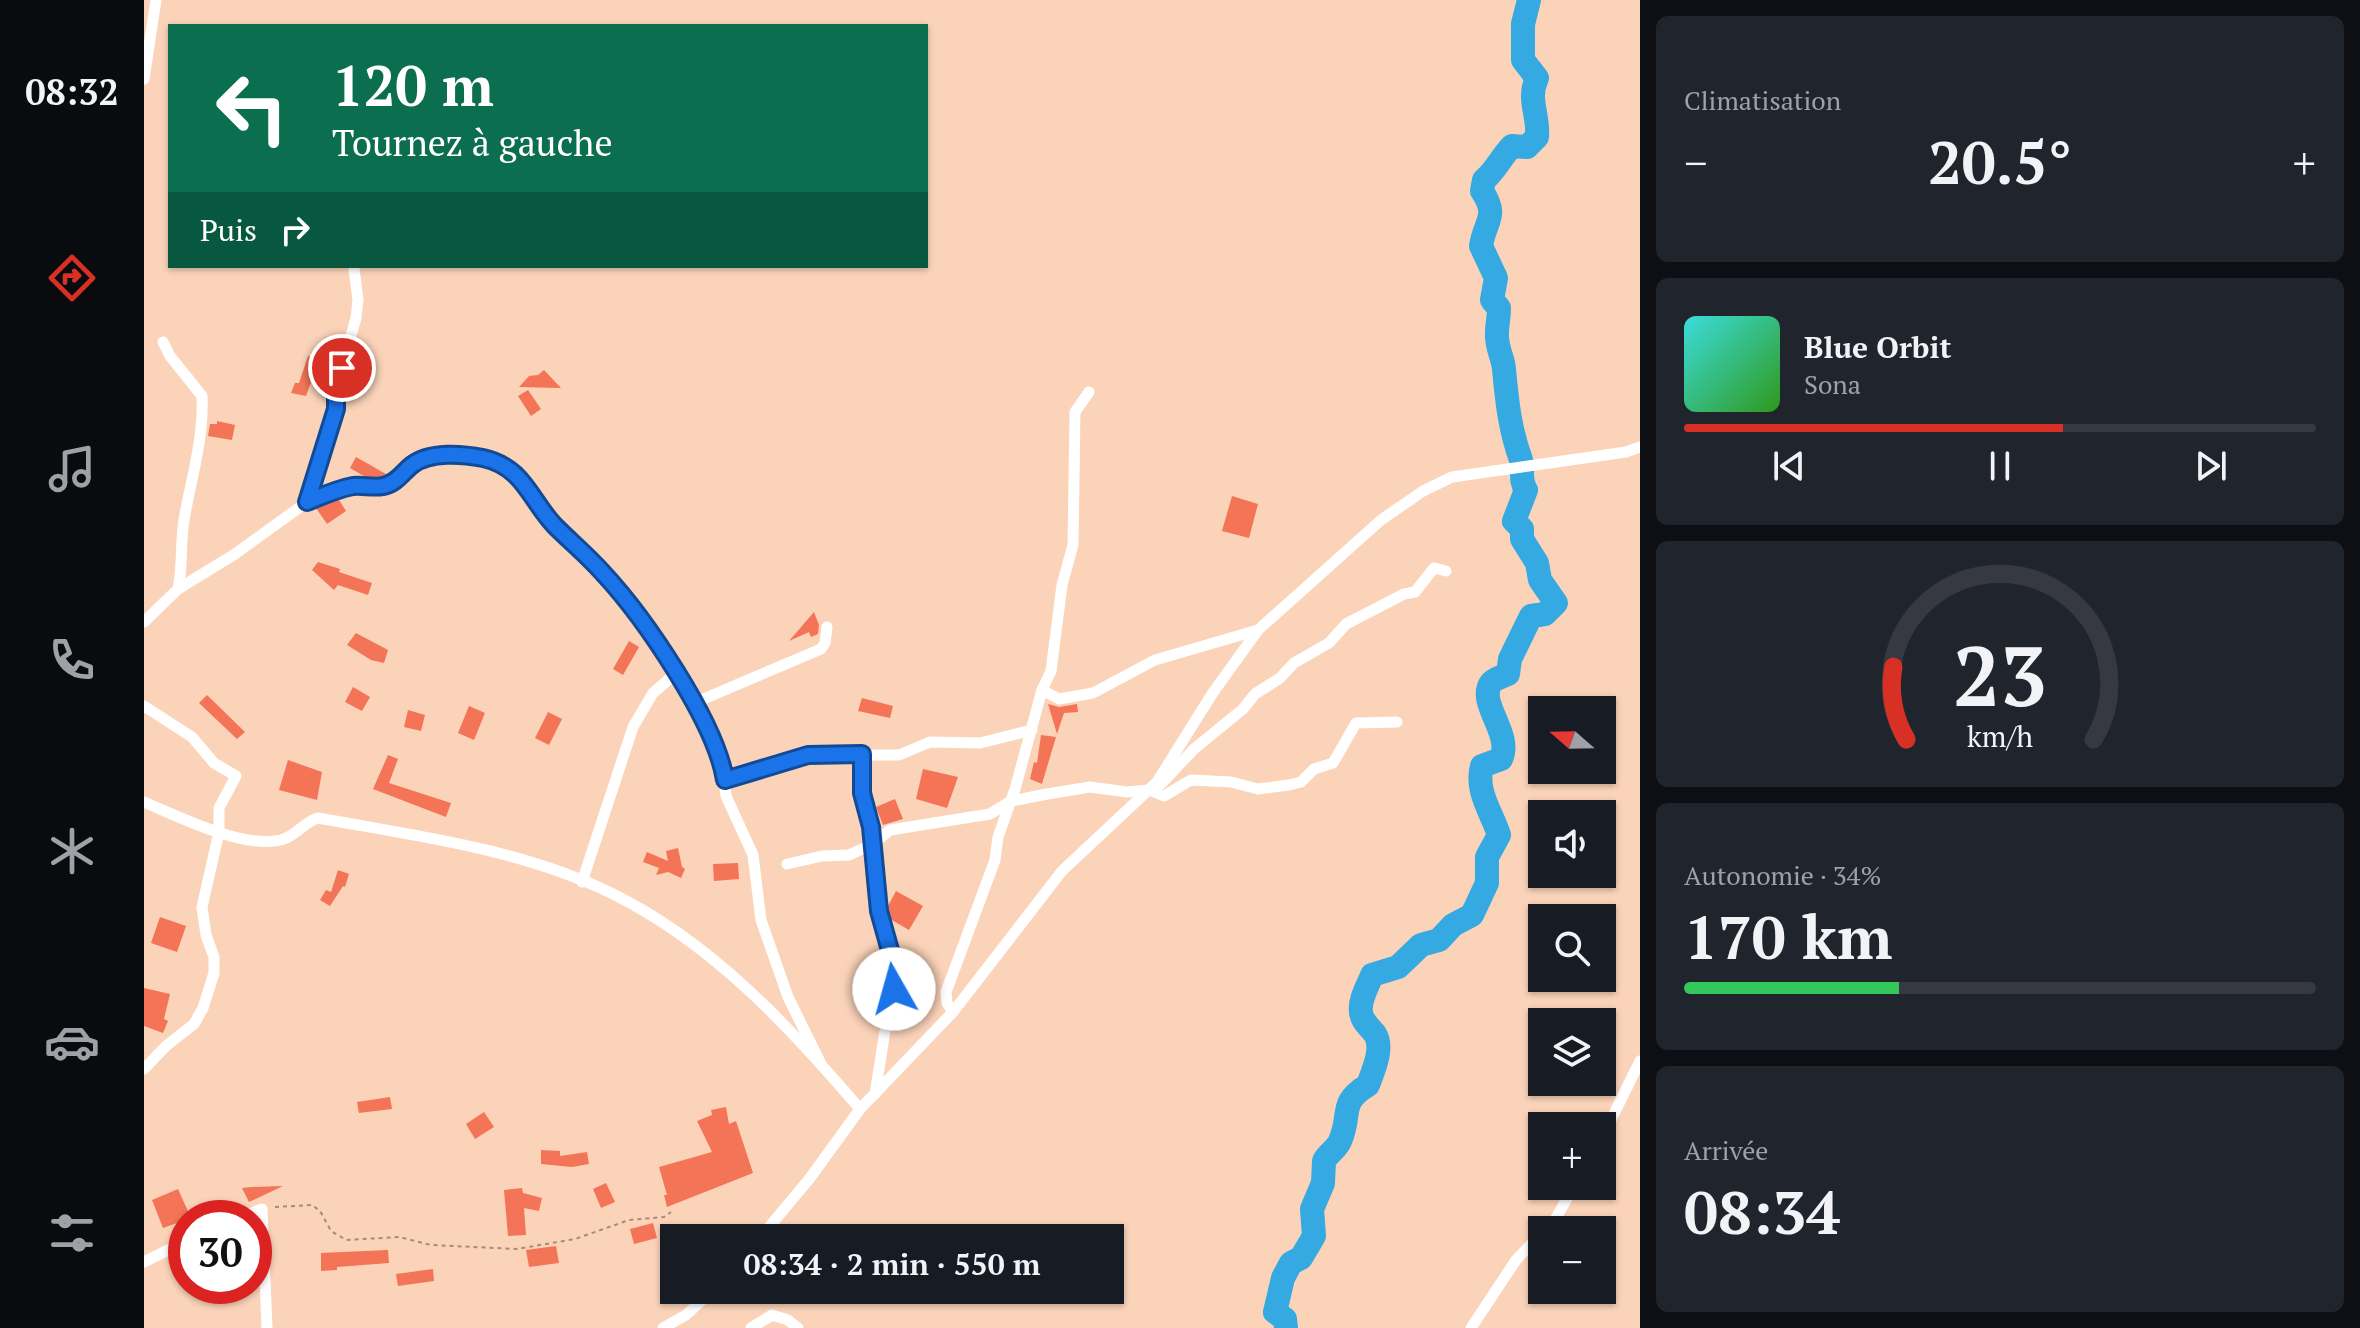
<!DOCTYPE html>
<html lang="fr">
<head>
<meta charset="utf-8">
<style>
  body { margin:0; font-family:"PT Serif",serif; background:#20242c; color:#f1f3f6; height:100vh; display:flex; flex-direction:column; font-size:30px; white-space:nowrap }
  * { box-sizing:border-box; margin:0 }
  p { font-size:26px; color:#9ea1a6 }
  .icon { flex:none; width:44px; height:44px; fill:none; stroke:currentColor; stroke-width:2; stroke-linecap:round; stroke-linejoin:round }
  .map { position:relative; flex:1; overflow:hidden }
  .details { display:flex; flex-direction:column; gap:16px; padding:16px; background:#0d0f14; width:720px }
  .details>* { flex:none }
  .banner { position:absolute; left:24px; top:24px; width:760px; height:244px; border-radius:0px; box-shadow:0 2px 6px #0004; background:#0b6e4f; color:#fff; overflow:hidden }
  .needle { width:52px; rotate:290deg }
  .controls { position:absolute; left:1384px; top:696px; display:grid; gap:16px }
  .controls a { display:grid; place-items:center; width:88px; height:88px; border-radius:0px; background:#171b24; box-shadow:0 2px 6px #0004; font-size:40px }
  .speed { position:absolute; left:24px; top:1200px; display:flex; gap:16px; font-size:40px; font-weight:700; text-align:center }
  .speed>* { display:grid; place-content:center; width:104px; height:104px; border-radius:50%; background:#171b24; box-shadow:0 2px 6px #0004; line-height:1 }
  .speed .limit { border:12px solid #d22; background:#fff; color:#111 }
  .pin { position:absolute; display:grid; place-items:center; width:68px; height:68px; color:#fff; margin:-34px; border:4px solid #fff; border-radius:50%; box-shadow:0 2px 8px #0007 }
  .me { position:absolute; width:88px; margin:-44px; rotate:353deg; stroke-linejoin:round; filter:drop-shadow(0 0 6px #0008) }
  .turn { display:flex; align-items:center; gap:28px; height:168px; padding:0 32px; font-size:36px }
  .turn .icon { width:104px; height:104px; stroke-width:2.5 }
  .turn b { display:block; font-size:56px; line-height:68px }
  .then { display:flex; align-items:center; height:76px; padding:0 32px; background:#0003; gap:16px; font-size:30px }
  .big { font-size:60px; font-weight:700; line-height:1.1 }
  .details .widget { flex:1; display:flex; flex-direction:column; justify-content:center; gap:12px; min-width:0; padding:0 28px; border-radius:12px; background:#20242c }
  .details .dial { align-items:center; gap:0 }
  .dial svg { height:208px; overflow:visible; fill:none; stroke:#363941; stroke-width:7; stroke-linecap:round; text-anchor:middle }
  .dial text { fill:#f1f3f6; stroke:none }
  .song { display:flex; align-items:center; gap:24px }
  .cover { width:96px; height:96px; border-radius:12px; background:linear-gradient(135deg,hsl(180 70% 55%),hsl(110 70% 35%)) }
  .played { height:8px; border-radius:4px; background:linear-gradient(90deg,#d93025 60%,#363941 60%) }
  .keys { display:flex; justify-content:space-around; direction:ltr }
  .heat { display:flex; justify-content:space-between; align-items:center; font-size:44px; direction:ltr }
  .charge { height:12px; border-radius:6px; background:linear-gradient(90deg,#34c759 34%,#363941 0) }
  .trip { position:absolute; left:516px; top:1224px; width:464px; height:80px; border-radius:0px; background:#171b24; box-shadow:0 2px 6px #0004; font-weight:700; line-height:80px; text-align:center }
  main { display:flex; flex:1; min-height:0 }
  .menu { display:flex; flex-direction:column; width:144px; justify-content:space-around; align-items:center; background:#090b0e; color:#9ea1a6 }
  .menu .icon { width:56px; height:56px }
  .menu .active { color:#d93025 }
  .menu b { font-size:36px; color:#f1f3f6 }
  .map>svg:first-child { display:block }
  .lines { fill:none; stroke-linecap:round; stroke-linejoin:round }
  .river { stroke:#34a9e2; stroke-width:24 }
  .building { fill:#f37456 }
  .path { stroke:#aa8a76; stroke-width:2; stroke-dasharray:4 4; stroke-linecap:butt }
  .street { stroke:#fff; stroke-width:11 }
  .route-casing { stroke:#114b97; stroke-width:20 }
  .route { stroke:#1a73e8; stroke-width:14 }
</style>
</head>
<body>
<main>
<nav class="menu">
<b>08:32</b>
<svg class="icon active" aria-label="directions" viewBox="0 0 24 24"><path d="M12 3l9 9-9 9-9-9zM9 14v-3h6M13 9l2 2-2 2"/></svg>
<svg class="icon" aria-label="music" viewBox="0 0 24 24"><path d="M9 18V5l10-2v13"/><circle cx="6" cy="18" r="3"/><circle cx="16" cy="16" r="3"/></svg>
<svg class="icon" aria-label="phone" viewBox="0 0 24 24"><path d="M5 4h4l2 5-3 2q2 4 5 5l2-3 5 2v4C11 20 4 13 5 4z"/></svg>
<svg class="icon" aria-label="climate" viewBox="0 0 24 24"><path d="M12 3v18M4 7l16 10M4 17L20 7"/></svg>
<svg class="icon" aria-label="car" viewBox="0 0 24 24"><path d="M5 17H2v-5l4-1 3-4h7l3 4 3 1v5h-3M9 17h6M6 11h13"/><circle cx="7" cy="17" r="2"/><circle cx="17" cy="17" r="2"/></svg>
<svg class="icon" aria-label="filters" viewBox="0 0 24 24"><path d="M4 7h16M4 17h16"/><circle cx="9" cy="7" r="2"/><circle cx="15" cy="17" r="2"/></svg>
</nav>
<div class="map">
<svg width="1496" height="1328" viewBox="0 0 1496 1328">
  <rect width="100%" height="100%" fill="#fbd3b9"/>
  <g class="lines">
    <path class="river" d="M1142 1328 1141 1319 1131 1312 1139 1278 1147 1263 1157 1258 1170 1236 1168 1209 1179 1183 1180 1161C1184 1153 1193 1149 1196 1141 1208 1114 1194 1103 1224 1085 1229 1071 1240 1048 1231 1034 1225 1026 1218 1022 1217 1012 1215 1000 1224 986 1228 975L1254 967 1277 945 1295 940 1309 925 1328 915 1343 883V857L1355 835C1348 813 1331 791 1338 766L1357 759C1369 734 1333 703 1347 683 1351 678 1358 677 1364 674L1366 659 1387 616 1401 614 1412 603 1396 580 1393 563 1378 539V529L1370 521 1382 490C1375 479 1380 471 1377 460 1366 430 1363 402 1360 369 1359 357 1352 347 1353 333 1353 325 1355 317 1355 308L1348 300 1352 278 1337 246C1341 220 1355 217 1338 191L1340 180C1352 170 1357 157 1368 146L1383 147 1393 137C1395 114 1383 100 1393 78L1379 60V24L1385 0"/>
  </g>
  <g class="building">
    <path d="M164 356 175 360 162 396 147 393 151 383H155Z"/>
    <path d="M400 370 417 388 375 387 385 376 394 375Z"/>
    <path d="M384 390 397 409 387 416 374 396Z"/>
    <path d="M73 421 91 425 88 440 64 436 66 424H73Z"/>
    <path d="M212 457 242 474 241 476 223 478 206 468Z"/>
    <path d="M1088 496 1114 504 1105 538 1078 531Z"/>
    <path d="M195 500 202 511 183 524 172 508Z"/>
    <path d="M174 562 196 569 195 572 228 583 224 595 194 585 190 590 168 570Z"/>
    <path d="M670 612 675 625 674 634 667 637 665 632 645 641Z"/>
    <path d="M212 633 244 650 240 663 227 660 203 645Z"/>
    <path d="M485 641 495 647 479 675 469 669Z"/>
    <path d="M209 687 226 697 218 711 201 702Z"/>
    <path d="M63 695 101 732 93 739 55 703Z"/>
    <path d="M718 698 749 706 746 718 714 711Z"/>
    <path d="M904 704 915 707 933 704 934 712 920 713 913 734Z"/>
    <path d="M325 706 341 713 330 740 314 733Z"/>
    <path d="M264 710 281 715 277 731 260 727Z"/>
    <path d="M404 712 418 719 405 745 391 738Z"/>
    <path d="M897 735 912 737 898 784 886 779 890 762 893 763Z"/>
    <path d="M244 755 254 759 245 783 307 803 302 817 229 789Z"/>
    <path d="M144 760 178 772 173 800 135 790Z"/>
    <path d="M779 769 814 777 803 808 772 799Z"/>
    <path d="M751 799 759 819 739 825 732 807Z"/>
    <path d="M534 848 538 867 541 869 537 878 524 872 512 875 515 868 499 862 503 852 524 861 522 851Z"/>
    <path d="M594 863 595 879 570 881 569 864Z"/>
    <path d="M194 870 205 874 201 887 199 886 186 906 176 900 182 890 187 892Z"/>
    <path d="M752 891 779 906 765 930 746 919 743 908Z"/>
    <path d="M16 917 42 926 33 952 7 943Z"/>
    <path d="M0 988 26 994 20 1019 24 1021 19 1033 0 1026Z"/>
    <path d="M246 1097 248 1109 215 1113 213 1102Z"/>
    <path d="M582 1107 585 1124 592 1121 609 1173 523 1207 520 1195H523L515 1167 568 1152 553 1121 568 1115 567 1110Z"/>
    <path d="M340 1112 350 1127 331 1139 322 1124Z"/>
    <path d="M397 1150 416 1151V1156L443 1152 445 1164 428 1167 397 1164Z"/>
    <path d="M462 1183 471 1202 457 1208 449 1189Z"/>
    <path d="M139 1186 105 1202 98 1188 108 1187Z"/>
    <path d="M378 1188 379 1193 398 1198 395 1211 380 1208 382 1235 364 1236 360 1190Z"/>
    <path d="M34 1189 47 1218 19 1228 8 1200Z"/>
    <path d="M509 1223 513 1238 490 1244 486 1229Z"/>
    <path d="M412 1246 415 1263 385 1267 382 1250Z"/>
    <path d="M244 1250 245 1263 193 1267V1270L177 1271V1253Z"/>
    <path d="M289 1269 290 1281 254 1286 252 1274Z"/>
  </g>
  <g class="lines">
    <path class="path" d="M131 1207 168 1205 176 1211 187 1231 202 1240 255 1237 287 1245 373 1249 431 1239 485 1220 520 1217 527 1212"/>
    <g class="street">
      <path d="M0 79 12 0"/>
      <path d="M19 342 26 356 58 396C60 439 47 479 40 520 36 544 39 565 34 589"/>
      <path d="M163 502 192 409V388L212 318 214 300 210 269"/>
      <path d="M0 622 34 589 91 554 163 502 210 486H240L255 478 269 464 295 456 336 457 368 469 386 488 411 526 458 571 495 616 556 714 578 762 582 796 609 855 617 920 644 997 676 1062"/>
      <path d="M898 690 907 671 918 585 929 545 931 412 945 392"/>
      <path d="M550 703 677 649 681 643 683 627"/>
      <path d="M0 706 48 737 70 763 92 776 75 808V832L58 907 62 935 70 957V973L59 1008 50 1024 22 1046 0 1069"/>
      <path d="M718 754V793L727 827 735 911 750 974 731 1094"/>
      <path d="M581 780 664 755H755L786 742 836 743 888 730"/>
      <path d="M1017 784 1050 749 1099 709 1111 694 1136 678 1150 663 1185 643 1202 624 1260 594 1271 592 1290 568 1302 571"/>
      <path d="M0 802C36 817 98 849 137 840 152 836 160 822 174 818 273 836 378 849 469 894 568 943 645 1026 716 1109L666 1178 616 1238"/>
      <path d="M643 864 678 856 705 855 729 844 746 830 846 814 867 801 903 794 946 787 983 792 1006 790 1020 796 1047 780 1087 782 1114 789 1145 785 1157 782 1170 769 1189 763 1212 723 1253 722"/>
      <path d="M438 882 489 727 509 693 531 674"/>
      <path d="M809 1012 803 1003 802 992 851 860 854 837 871 789 898 690 915 699 949 693 1011 660 1114 630"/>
      <path d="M716 1109 809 1012 918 871 1013 782 1068 694 1114 630 1237 520 1279 491 1308 477 1482 452 1496 447"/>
      <path d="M1458 1138 1496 1061"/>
      <path d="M94 1218 118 1209 123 1328"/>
      <path d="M1401 1230 1412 1218 1430 1186"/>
      <path d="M0 1262 42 1241"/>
      <path d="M519 1328 542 1315 569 1290"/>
      <path d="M607 1328 628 1315 644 1320 654 1328"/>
      <path d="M1327 1328 1372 1260 1398 1233"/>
    </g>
  </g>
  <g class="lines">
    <defs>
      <path id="route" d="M198 368 192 388V409L163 502C178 496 193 489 209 486 219 485 230 488 239 486 252 484 259 472 268 465 286 451 319 454 339 458 380 467 386 500 411 526 427 542 444 556 459 573 500 617 572 722 581 780L664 755 718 754V793L727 827 735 911 749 961 750 989"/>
    </defs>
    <use href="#route" class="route-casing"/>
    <use href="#route" class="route"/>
  </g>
</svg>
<div class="controls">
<a><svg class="needle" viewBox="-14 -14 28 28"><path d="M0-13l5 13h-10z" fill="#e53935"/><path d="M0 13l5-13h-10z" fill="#9ea1a6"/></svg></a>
<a><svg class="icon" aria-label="sound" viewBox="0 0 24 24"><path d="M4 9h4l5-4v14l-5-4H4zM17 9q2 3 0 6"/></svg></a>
<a><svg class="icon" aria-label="search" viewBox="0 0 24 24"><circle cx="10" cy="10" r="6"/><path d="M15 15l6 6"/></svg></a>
<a><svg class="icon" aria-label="layers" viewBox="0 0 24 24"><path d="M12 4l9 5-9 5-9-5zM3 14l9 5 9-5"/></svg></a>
<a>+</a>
<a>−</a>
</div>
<div class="speed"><div class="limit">30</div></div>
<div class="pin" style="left:198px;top:368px;background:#d93025"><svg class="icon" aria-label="arrive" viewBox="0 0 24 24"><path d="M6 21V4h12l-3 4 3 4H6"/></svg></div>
<svg class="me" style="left:750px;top:989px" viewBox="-20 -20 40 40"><circle r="19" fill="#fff"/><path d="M0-13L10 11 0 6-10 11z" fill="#1a73e8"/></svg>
<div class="trip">08:34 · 2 min · 550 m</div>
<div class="banner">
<div class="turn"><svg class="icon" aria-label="left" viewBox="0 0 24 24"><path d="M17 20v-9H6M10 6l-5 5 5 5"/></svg><div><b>120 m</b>Tournez à gauche</div></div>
<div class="then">Puis<svg class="icon" aria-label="right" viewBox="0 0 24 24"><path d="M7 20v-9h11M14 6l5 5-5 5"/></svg></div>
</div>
</div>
<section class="details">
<div class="widget"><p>Climatisation</p>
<div class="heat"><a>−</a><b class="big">20.5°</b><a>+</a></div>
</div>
<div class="widget">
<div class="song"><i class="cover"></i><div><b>Blue Orbit</b><p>Sona</p></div></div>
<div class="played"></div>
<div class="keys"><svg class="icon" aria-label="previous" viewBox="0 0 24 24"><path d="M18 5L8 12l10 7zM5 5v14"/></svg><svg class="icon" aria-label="pause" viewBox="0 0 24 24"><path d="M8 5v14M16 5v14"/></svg><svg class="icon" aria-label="next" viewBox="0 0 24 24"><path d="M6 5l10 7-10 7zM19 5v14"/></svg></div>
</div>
<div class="widget dial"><svg viewBox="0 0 100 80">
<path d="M14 69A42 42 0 1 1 86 69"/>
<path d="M14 69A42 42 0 0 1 9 41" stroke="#d93025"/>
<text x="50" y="56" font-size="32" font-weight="700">23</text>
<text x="50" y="72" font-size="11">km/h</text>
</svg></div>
<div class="widget"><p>Autonomie · 34%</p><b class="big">170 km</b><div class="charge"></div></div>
<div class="widget"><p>Arrivée</p><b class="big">08:34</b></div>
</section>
</main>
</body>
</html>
